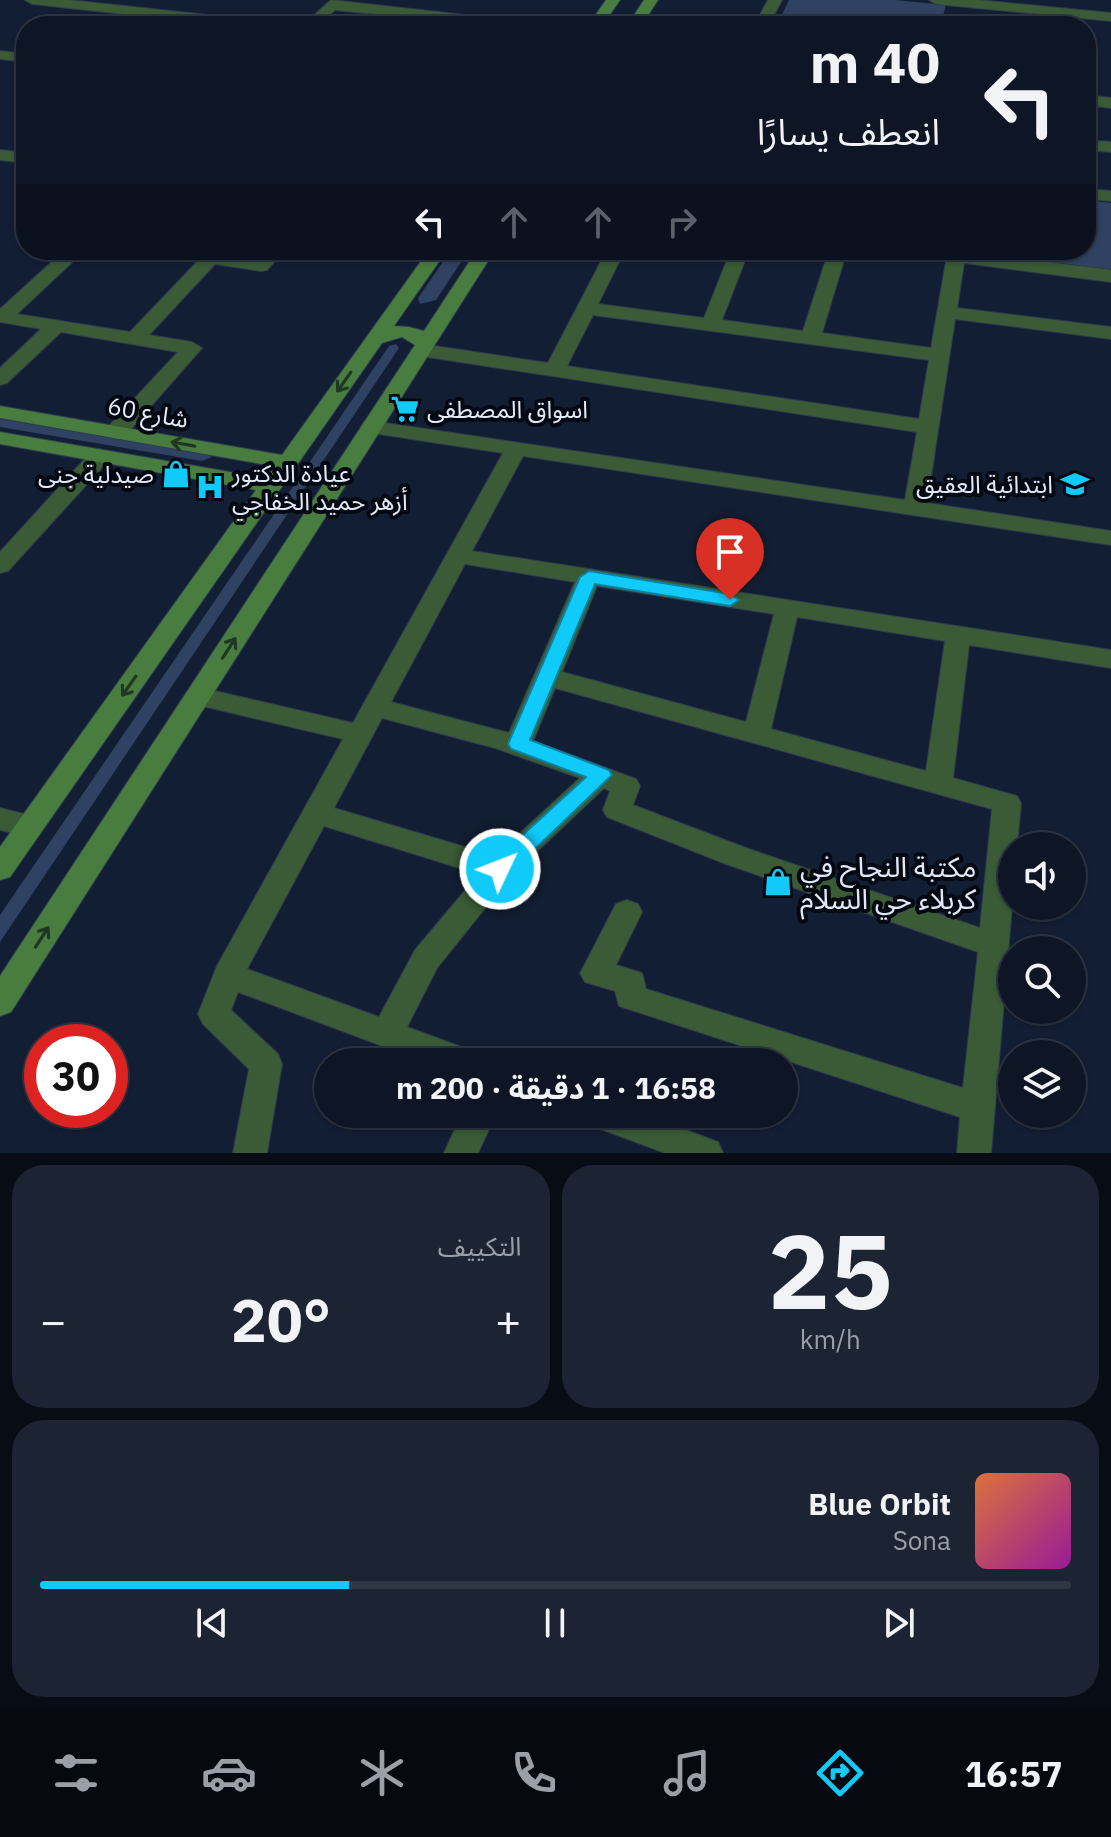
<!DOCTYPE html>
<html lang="ar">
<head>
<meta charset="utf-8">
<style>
  body { margin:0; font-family:"IBM Plex Sans","Noto Sans Arabic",sans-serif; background:#1c2332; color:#f1f3f6; direction:rtl; height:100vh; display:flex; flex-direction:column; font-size:30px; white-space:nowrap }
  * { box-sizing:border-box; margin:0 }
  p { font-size:26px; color:#9b9fa7 }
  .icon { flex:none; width:44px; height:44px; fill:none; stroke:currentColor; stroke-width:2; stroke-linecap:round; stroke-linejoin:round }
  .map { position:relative; height:1153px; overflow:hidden; direction:ltr }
  .details { display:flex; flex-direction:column; gap:12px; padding:12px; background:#080c15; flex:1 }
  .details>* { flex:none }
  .top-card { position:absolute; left:16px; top:16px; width:1080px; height:244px; border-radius:32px; box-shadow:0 2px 6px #0004,0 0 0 2px #2e3543; direction:rtl; background:#0e1626; color:#f1f3f6; overflow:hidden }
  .controls { position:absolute; left:998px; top:832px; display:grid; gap:16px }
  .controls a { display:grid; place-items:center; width:88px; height:88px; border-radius:50%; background:#0e1626; box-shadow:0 2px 6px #0004,0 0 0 2px #2e3543; font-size:40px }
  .speed { position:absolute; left:24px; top:1024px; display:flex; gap:16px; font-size:40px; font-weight:700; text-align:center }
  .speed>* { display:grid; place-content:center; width:104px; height:104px; border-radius:50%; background:#0e1626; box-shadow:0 2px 6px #0004,0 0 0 2px #2e3543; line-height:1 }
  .speed .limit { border:12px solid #d22; background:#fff; color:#111 }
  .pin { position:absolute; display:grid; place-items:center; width:68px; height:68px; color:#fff; margin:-82px -34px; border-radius:50% 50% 50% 0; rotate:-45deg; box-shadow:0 0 8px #0007 }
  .pin .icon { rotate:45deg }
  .me { position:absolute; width:88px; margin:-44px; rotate:47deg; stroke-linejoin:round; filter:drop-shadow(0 0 6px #0008) }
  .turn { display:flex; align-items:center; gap:28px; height:168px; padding:0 24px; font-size:36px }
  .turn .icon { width:104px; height:104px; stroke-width:2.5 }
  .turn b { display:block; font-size:56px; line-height:68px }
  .lanes { display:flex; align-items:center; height:76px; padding:0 24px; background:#0003; justify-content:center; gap:40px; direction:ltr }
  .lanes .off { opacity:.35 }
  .big { font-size:60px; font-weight:700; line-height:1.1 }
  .details .card { flex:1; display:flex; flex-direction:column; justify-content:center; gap:12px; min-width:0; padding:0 28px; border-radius:32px; background:#1c2332 }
  .details .dial { align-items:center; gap:0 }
  .dial b { font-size:104px; line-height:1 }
  .song { display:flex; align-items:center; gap:24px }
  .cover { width:96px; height:96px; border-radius:12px; background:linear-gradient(135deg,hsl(20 70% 55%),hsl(300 70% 35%)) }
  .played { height:8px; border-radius:4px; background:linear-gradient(90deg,#10cafa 30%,#2e3543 30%) }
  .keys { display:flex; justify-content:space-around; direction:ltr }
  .heat { display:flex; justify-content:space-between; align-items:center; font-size:44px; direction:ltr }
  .details .tiles { flex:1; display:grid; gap:12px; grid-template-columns:1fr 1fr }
  .card:last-child { grid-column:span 2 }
  .trip { position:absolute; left:314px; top:1048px; width:484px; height:80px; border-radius:40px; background:#0e1626; box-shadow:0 2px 6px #0004,0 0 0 2px #2e3543; font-weight:700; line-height:80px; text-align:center; direction:rtl }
  .tabs { display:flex; height:128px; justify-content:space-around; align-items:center; background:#06090f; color:#9b9fa7 }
  .tabs .icon { width:56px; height:56px }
  .tabs .selected { color:#10cafa }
  .tabs b { font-size:36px; color:#f1f3f6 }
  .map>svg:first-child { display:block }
  .green { fill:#2f4262 }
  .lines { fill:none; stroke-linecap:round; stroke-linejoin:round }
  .minor-casing { stroke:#2f3b4f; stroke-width:2 }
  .secondary-casing { stroke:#2f3b4f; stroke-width:2 }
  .minor { fill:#3a5b35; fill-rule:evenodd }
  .secondary { fill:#487d3f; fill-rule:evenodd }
  .oneway { stroke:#1f3723 }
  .route { fill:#10cafa; stroke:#0a83a2; stroke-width:2 }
  .labels { text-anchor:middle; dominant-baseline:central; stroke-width:8; stroke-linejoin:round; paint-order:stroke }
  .poi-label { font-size:24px; fill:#e1eaf9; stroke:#040811; text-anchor:start }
  .street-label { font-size:24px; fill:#e1eaf9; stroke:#040811 }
  .near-poi-label { font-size:28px; fill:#e1eaf9; stroke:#040811; text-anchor:start }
</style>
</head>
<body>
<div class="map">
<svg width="1111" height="1153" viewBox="0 0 1111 1153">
  <rect width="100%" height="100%" fill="#121e33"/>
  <g class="green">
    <path d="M789 0H895L946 5 940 26 777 25Z"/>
    <path d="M1086 200 1111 203V271L970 254 971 250H1086Z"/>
    <path d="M451 250H469L436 300 420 304 418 298Z"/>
    <path d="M396 344 399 348 0 942V915L389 346Z"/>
    <path d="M0 419 208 454 212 457 202 461 0 427Z"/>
  </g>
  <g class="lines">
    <defs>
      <g id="minor">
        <path d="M25 0H69L272 22 279 26H234L32 4Z"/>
        <path d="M331 0 483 17 490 21 483 25 335 10 317 26H302Z"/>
        <path d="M768 0H782L768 26H754Z"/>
        <path d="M929 0H978L1111 13V21L936 4Z"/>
        <path d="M0 51 26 54V62L0 59Z"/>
        <path d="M1086 95 1111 98V108L1086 105Z"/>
        <path d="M1086 140 1111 142V152L1086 150Z"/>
        <path d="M0 150 26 153V163L0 160Z"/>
        <path d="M1086 189 1111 191V201L1086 199Z"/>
        <path d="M65 250H85L17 314 130 332 197 262 156 255 147 250H192L257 260 266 250H285L267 270 261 271 215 264 149 335 192 342 202 348 123 438 115 439 104 433 107 428 178 352 61 332 7 383 0 385V368L41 329 0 322V309Z"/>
        <path d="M607 250H625L598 304 704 318 731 250H749L722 320 803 331 829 250H847L822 333 931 348 948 250 1111 270V282L964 263 957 308 1111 327V339L955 319 927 503 1111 531V545L523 456 472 551 1111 650V668L969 645 953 778 1017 796 1021 803 1017 846H1012V906L991 1153H957L960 1117 619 1006 615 991 585 982 580 973 585 964 616 904 627 900 638 904 642 912 616 965 642 973 646 989 963 1088 978 952 726 864 607 817 603 810 610 791 604 788 510 877 437 968 407 1027 475 1052 479 1062H425L238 992 231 1010 278 1054 282 1064 267 1153H233L249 1069 203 1024 198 1014 217 966 343 739 198 705 189 702 185 696 189 690 198 687 353 723 503 453 372 433 361 427 364 422 372 421 905 500 917 432 421 356 411 350 421 344 548 363ZM593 315 929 360 919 419 567 366ZM465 564 575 582 509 733 391 702ZM597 586 774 614 746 722 562 672ZM797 617 945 641 926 771 771 729ZM555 688 992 809 980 928 746 848 633 805 640 786 636 779 533 741ZM382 718 495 748 580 778 495 856 334 808ZM324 826 479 874 415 950 379 1017 247 969Z"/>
        <path d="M100 449 111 456 108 461 8 571 0 573V552L92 451Z"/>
        <path d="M0 808 40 818 44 826 40 834 30 837 0 830Z"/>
        <path d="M462 1114H496L478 1153H444Z"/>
        <path d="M585 1114H643L718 1142 723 1153H665L590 1125Z"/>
      </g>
      <g id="secondary">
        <path d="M606 0H620L602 26H588Z"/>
        <path d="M644 0H658L641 26H627Z"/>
        <path d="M429 250H447L394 326 409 327 424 331 477 250H495L11 1012 0 1016V976L415 345 402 337 382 343 10 877 0 880V847L256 490 0 444V432L265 478 273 466 0 418V406L282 455Z"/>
      </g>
    </defs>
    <use href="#minor" class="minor-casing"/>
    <use href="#secondary" class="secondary-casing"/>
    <use href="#minor" class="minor"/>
    <use href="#secondary" class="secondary"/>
  </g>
  <defs><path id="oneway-shaft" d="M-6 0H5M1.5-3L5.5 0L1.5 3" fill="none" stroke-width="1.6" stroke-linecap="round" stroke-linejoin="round" transform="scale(2)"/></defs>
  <g class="oneway">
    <use href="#oneway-shaft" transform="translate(344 382) rotate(125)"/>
    <use href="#oneway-shaft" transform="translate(183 444) rotate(-170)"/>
    <use href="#oneway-shaft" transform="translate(229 648) rotate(-57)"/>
    <use href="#oneway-shaft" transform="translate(129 686) rotate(125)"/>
    <use href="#oneway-shaft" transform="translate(42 937) rotate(-57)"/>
  </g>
  <path class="route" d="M589 571 730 594 739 600 730 606 595 584 530 740 609 770 612 775 508 875 500 878 492 875 489 869 492 863 586 777 511 749 508 744 580 577Z"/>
  <defs>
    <symbol id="supermarket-bare" viewBox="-9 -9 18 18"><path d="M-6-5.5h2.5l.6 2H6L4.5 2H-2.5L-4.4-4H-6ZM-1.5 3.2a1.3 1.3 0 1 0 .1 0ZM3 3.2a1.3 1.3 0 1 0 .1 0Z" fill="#10cafa" stroke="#040811" stroke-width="2.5" paint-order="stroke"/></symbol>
    <symbol id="shop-bare" viewBox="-9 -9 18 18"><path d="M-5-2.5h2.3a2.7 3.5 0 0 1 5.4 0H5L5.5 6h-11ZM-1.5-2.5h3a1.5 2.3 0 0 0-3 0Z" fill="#10cafa" stroke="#040811" stroke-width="2.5" paint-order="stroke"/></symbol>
    <symbol id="school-bare" viewBox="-9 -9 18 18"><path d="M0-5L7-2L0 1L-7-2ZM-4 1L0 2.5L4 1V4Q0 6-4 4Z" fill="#10cafa" stroke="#040811" stroke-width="2.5" paint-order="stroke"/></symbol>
    <symbol id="hospital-bare" viewBox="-9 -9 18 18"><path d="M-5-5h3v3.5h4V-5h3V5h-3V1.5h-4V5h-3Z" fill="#10cafa" stroke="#040811" stroke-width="2.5" paint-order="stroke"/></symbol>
  </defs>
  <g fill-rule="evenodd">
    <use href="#supermarket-bare" x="385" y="389" width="40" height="40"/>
    <use href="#shop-bare" x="156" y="454" width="40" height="40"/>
    <use href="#school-bare" x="1055" y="464" width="40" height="40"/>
    <use href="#hospital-bare" x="190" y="467" width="40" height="40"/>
    <use href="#shop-bare" x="758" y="862" width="40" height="40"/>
  </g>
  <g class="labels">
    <g class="poi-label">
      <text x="427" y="409">اسواق المصطفى</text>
      <text x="232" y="473">عيادة الدكتور<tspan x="232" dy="28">أزهر حميد الخفاجي</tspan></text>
      <text x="154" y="474" text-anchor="end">صيدلية جنى</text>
      <text x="1053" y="484" text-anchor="end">ابتدائية العقيق</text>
    </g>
    <g class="street-label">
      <text transform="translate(148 412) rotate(10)">شارع 60</text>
    </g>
    <g class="near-poi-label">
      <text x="800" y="866">مكتبة النجاح في<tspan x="800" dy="32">كربلاء حي السلام</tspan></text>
    </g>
  </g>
</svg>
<div class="controls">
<a><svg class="icon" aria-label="sound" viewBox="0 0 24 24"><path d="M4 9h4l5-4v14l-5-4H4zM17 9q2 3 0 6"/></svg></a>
<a><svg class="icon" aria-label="search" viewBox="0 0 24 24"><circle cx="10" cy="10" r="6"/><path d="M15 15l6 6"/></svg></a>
<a><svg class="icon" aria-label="layers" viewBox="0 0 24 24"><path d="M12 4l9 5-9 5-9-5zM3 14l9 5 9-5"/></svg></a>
</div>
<div class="speed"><div class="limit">30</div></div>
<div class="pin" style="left:730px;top:600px;background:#d93025"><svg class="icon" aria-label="arrive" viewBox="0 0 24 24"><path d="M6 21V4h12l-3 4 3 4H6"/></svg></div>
<svg class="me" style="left:500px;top:869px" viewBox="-20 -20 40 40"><circle r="17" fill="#10cafa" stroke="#fff" stroke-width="3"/><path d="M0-11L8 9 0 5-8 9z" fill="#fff"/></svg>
<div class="trip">16:58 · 1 دقيقة · 200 m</div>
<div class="top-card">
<div class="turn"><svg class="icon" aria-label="left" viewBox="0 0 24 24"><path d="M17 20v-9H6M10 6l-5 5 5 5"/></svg><div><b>40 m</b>انعطف يسارًا</div></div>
<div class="lanes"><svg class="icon" aria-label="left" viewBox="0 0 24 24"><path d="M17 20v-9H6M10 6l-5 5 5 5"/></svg><svg class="icon off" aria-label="ahead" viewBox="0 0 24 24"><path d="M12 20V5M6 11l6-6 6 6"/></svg><svg class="icon off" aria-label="ahead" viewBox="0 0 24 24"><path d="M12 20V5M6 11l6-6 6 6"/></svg><svg class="icon off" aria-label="right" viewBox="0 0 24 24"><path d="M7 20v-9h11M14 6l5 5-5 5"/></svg></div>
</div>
</div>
<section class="details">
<div class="tiles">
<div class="card dial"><b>25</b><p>km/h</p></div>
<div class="card"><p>التكييف</p>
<div class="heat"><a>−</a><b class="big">20°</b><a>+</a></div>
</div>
<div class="card">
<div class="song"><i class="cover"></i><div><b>Blue Orbit</b><p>Sona</p></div></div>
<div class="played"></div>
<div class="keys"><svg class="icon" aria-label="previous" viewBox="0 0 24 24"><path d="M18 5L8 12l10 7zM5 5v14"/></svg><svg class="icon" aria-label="pause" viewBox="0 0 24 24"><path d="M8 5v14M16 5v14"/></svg><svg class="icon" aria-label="next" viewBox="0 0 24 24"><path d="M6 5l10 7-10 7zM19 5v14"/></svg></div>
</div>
</div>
</section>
<nav class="tabs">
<b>16:57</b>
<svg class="icon selected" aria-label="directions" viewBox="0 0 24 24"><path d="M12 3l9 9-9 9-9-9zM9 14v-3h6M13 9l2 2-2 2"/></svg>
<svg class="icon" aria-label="music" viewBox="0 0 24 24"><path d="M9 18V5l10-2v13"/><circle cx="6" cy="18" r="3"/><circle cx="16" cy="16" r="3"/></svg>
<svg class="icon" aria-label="phone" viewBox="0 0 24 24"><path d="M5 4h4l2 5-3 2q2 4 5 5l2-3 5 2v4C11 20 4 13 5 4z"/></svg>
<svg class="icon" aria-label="climate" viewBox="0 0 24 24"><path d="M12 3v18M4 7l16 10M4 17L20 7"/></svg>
<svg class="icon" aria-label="car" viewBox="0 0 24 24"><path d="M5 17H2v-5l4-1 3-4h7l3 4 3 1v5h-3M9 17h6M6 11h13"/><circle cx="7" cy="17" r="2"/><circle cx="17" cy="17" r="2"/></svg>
<svg class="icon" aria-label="filters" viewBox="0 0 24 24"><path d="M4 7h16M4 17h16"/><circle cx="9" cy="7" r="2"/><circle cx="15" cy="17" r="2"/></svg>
</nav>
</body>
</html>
